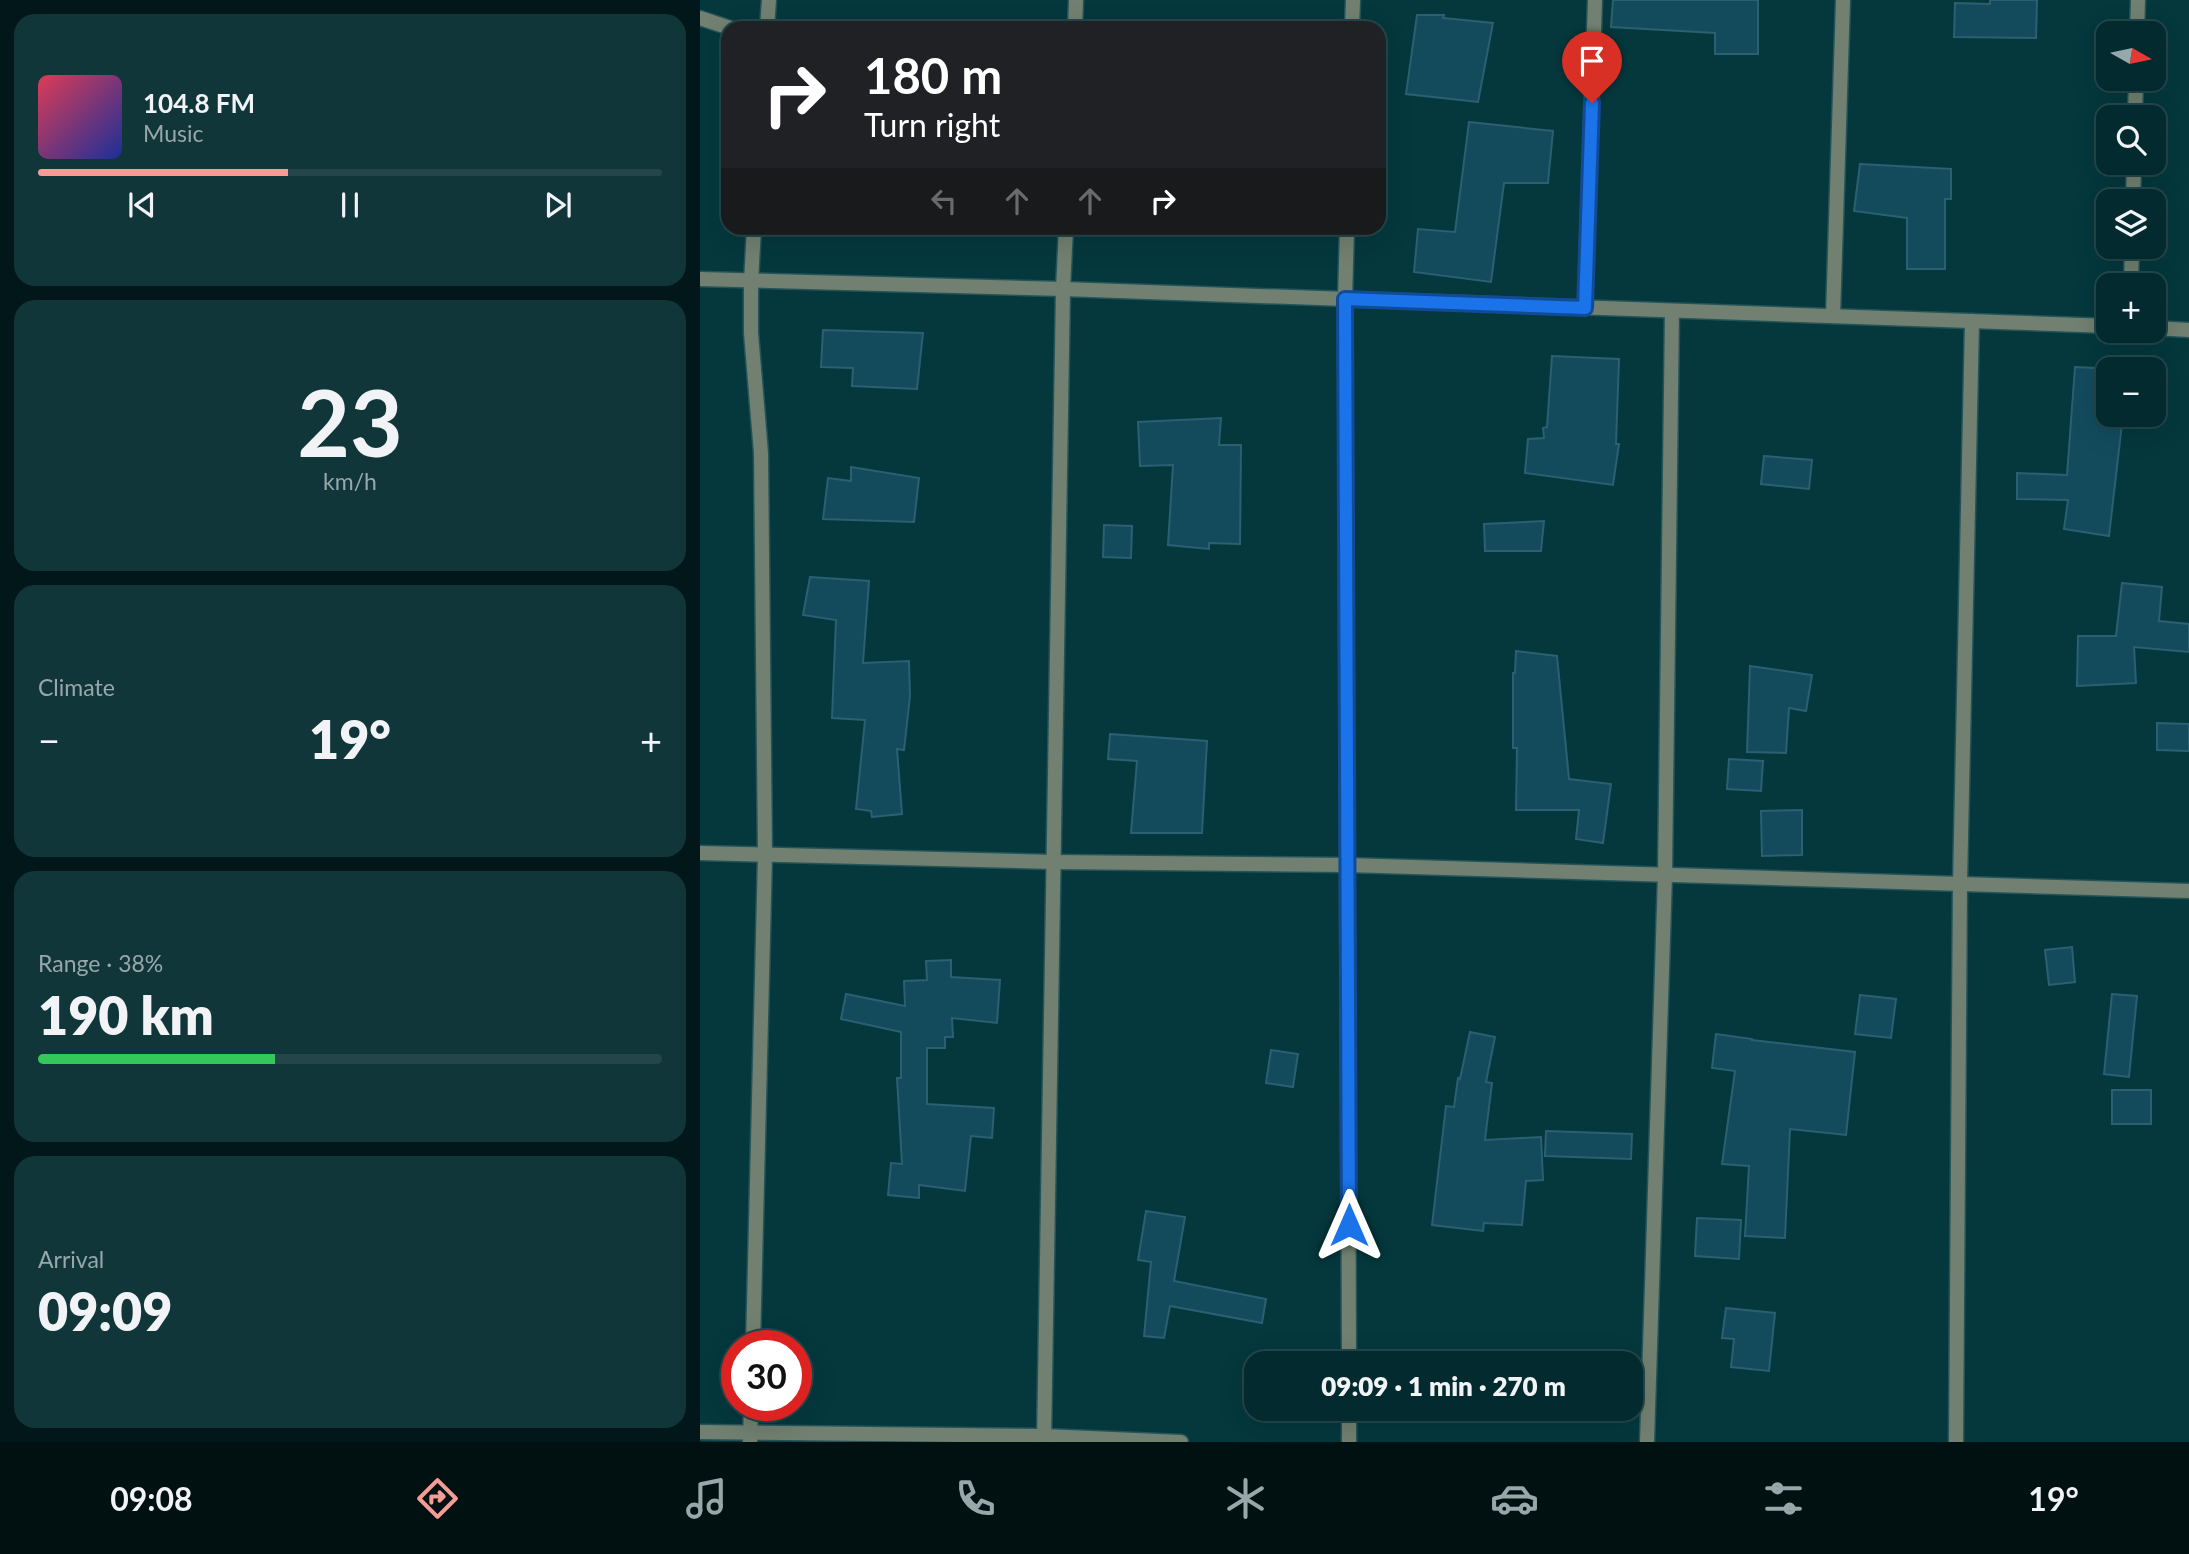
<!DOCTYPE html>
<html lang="en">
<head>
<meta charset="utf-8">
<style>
  body { margin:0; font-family:Lato,sans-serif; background:#11363a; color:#f1f3f6; height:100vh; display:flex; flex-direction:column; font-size:26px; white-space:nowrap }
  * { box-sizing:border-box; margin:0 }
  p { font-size:23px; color:#97a7aa }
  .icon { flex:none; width:38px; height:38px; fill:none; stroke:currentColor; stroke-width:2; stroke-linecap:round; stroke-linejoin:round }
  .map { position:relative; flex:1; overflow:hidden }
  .side { display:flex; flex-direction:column; gap:14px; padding:14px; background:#021719; width:700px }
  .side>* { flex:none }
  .guide { position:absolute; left:21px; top:21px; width:665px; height:214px; border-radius:21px; box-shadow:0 7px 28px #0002,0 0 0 2px #24464a; background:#202124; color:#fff; overflow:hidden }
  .needle { width:46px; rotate:99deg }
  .tools { position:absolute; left:1396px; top:21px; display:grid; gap:14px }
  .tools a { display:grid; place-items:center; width:70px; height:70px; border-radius:14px; background:#032a2e; box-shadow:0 7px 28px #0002,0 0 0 2px #24464a; font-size:35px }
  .speed { position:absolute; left:21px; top:1330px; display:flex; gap:14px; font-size:35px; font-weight:700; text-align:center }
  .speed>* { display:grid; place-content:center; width:91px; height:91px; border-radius:50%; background:#032a2e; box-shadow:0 7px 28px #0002,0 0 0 2px #24464a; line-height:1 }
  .speed .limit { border:10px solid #d22; background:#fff; color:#111 }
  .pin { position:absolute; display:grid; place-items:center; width:60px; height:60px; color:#fff; margin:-72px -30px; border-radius:50% 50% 50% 0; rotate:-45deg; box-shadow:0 0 7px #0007 }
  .pin .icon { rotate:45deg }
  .me { position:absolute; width:77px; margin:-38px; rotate:0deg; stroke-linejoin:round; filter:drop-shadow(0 0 5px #0008) }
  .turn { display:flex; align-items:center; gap:24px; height:147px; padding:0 28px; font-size:32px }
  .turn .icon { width:91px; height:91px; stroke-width:2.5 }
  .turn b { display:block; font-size:49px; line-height:60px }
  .lanes { display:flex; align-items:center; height:66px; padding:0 28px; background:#0003; justify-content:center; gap:35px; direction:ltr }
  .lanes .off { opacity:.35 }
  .big { font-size:52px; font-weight:800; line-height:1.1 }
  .side .card { flex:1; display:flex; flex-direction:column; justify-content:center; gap:10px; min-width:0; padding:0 24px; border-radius:21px; background:#11363a }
  .side .dial { align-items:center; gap:0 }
  .dial b { font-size:91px; line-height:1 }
  .song { display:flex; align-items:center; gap:21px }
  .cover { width:84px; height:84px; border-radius:10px; background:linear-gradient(135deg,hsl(350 70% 55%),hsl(230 70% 35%)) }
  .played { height:7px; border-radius:4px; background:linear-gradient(90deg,#f59c96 40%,#24464a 40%) }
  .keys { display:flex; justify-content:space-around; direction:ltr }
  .heat { display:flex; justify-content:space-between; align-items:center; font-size:38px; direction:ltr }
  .charge { height:10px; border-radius:5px; background:linear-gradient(90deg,#34c759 38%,#24464a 0) }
  .trip { position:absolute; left:544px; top:1351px; width:399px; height:70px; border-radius:21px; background:#032a2e; box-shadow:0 7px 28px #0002,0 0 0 2px #24464a; font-weight:800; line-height:70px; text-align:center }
  .tab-bar { display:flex; height:112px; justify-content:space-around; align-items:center; background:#011112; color:#97a7aa }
  .tab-bar .icon { width:49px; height:49px }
  .tab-bar .selected { color:#f59c96 }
  .tab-bar b { font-size:32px; color:#f1f3f6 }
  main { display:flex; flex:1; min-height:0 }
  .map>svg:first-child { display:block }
  .building { fill:#134b5d; stroke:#2b6072; stroke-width:2 }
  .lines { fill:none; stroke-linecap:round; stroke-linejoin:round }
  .street-casing { stroke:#245459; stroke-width:17 }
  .street { stroke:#718070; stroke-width:14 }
  .route-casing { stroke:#114b97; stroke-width:18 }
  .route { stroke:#1a73e8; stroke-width:12 }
</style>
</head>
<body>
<main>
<section class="side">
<div class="card">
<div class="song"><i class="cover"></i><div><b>104.8 FM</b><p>Music</p></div></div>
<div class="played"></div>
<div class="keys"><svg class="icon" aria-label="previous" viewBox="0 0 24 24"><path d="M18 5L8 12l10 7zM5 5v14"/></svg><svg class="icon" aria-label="pause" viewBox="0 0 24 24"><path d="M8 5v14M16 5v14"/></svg><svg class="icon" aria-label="next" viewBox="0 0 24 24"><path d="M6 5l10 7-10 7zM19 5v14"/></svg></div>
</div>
<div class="card dial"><b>23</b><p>km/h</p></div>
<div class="card"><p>Climate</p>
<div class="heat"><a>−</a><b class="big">19°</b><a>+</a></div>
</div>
<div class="card"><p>Range · 38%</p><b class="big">190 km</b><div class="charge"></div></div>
<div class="card"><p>Arrival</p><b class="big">09:09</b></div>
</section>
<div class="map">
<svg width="1489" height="1442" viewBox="0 0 1489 1442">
  <rect width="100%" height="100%" fill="#04383d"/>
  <g class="building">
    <path d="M913 0H1058V54H1015V33L911 27Z"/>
    <path d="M1290 0H1337L1336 38 1254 37 1255 3 1290 4Z"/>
    <path d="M717 15H744L743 18 793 23 778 102 706 94Z"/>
    <path d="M769 122 853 131 848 183H804L791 282 714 272 718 229 755 232Z"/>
    <path d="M1160 164 1251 169V199H1245V269H1207V218L1154 211Z"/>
    <path d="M123 330 223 333 217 389 152 386 153 368 121 367Z"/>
    <path d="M852 356 919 359 916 444H919L913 485 825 473 828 439 844 438 843 428 847 427Z"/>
    <path d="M1375 367 1417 369H1409V415H1423L1409 536 1364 529 1368 500 1317 499V473L1367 475Z"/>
    <path d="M521 418 519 445H541L540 544 509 543V549L468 545 473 465 440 466 438 422Z"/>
    <path d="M1064 456 1112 460 1109 489 1061 484Z"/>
    <path d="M151 467 219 478 214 522 123 519 128 478 151 481Z"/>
    <path d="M844 521 841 551H785L784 524Z"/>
    <path d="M404 525 432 526 431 558 403 557Z"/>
    <path d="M110 577 169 581 163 663 209 661 210 696 204 750 197 749 202 814 172 817 171 811 156 809 165 720 132 718 136 620 103 615Z"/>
    <path d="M1422 583 1462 587 1459 621 1489 624V652L1434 647 1436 683 1377 686 1378 636H1416Z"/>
    <path d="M816 651 857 656 869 779 911 784 903 843 876 839 879 810H816L817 748H813V673H815Z"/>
    <path d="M1050 666 1112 675 1106 711 1089 708 1086 753 1047 752Z"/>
    <path d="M1457 723 1489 724V751L1457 750Z"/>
    <path d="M410 734 507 741 502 833H431L437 761 408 759Z"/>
    <path d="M1029 759 1063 761 1061 791 1027 789Z"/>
    <path d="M1102 810V855L1062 856 1061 811Z"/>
    <path d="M1372 947 1375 982 1349 985 1345 950Z"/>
    <path d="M251 960V977L300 980 297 1023 252 1018 253 1037H245V1048H227V1104L294 1108 292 1138 271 1136 265 1191 219 1185V1198L188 1195 191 1163 202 1164 197 1078H201V1032L141 1019 146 994 205 1006 204 981 227 980 226 961Z"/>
    <path d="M1412 994 1437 996 1429 1077 1404 1074Z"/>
    <path d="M1160 995 1196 999 1191 1038 1155 1034Z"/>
    <path d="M770 1032 795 1037 786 1082 792 1083 785 1140 841 1137 843 1180 826 1181 822 1225 784 1223 783 1231 732 1225 746 1106 754 1107 758 1078 760 1079Z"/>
    <path d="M1016 1034 1052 1039V1040L1155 1052 1146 1135 1090 1129 1085 1238 1045 1236 1049 1166 1022 1164 1035 1071 1012 1068Z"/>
    <path d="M571 1050 598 1054 593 1087 566 1083Z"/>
    <rect x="1412" y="1090" width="39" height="34"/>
    <path d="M846 1131 932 1134 931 1159 845 1156Z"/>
    <path d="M446 1211 485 1217 474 1281 566 1299 562 1323 470 1306 464 1338 444 1336 451 1262 438 1260Z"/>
    <path d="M997 1218 1041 1220 1039 1259 995 1256Z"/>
    <path d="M1026 1308 1075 1313 1069 1371 1031 1367 1034 1339 1022 1338Z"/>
  </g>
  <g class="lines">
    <defs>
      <g id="street">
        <path d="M0 18 30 28"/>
        <path d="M67 28 69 0"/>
        <path d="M375 28 376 0"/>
        <path d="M652 28 653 0"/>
        <path d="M1437 33 1438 0"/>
        <path d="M1435 117 1436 79"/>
        <path d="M1433 201 1434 163"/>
        <path d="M647 228 645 299 649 1363"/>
        <path d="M0 279 363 289 1409 326"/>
        <path d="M1431 285 1432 247"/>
        <path d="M885 308 895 0"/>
        <path d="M1133 316 1143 0"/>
        <path d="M1454 328 1489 330"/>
        <path d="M0 853 354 862 647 865 1489 891"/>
        <path d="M53 1346 65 855 61 453 51 333V282L54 228"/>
        <path d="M649 1409V1442"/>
        <path d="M0 1432 344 1436 481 1442"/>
        <path d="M50 1442 51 1405"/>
        <path d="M344 1442 363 289 366 228"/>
        <path d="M947 1442 965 875 972 311"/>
        <path d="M1256 1442 1260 884 1272 321"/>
      </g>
    </defs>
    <use href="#street" class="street-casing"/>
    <use href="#street" class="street"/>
  </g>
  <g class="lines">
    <defs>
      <path id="route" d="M649 1225 645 299 885 308 892 103"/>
    </defs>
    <use href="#route" class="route-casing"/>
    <use href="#route" class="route"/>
  </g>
</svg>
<div class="tools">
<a><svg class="needle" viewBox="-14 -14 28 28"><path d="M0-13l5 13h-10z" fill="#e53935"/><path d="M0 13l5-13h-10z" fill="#97a7aa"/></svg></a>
<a><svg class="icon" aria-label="search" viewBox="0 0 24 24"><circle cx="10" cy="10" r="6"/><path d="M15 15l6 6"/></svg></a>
<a><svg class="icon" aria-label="layers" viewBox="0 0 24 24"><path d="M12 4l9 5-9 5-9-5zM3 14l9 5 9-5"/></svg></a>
<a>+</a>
<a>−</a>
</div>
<div class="speed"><div class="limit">30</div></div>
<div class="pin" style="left:892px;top:103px;background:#d93025"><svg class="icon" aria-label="arrive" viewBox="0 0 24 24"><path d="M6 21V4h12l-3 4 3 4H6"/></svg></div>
<svg class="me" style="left:649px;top:1225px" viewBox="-20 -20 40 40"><path d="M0-17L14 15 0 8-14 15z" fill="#1a73e8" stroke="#fff" stroke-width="4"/></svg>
<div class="trip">09:09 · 1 min · 270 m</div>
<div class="guide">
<div class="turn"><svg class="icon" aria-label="right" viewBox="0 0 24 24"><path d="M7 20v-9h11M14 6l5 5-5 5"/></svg><div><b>180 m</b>Turn right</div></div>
<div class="lanes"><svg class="icon off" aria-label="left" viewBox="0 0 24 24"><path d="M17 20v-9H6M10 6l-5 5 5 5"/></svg><svg class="icon off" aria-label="ahead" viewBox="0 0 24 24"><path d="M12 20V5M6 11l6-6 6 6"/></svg><svg class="icon off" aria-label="ahead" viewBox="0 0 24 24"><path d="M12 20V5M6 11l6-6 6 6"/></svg><svg class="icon" aria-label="right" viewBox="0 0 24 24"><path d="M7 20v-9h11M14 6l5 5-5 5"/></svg></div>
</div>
</div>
</main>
<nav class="tab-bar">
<b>09:08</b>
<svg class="icon selected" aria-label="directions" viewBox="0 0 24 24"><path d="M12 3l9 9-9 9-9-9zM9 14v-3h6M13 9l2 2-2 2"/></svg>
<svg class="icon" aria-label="music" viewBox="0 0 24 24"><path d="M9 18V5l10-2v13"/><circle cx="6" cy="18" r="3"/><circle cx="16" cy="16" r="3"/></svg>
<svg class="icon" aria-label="phone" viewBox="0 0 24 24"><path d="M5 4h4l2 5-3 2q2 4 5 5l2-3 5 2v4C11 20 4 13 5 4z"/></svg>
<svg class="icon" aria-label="climate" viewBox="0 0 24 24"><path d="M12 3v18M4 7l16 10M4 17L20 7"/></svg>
<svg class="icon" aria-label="car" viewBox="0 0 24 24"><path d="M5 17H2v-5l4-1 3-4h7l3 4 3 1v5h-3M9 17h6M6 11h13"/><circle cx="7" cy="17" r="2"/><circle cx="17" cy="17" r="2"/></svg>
<svg class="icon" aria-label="filters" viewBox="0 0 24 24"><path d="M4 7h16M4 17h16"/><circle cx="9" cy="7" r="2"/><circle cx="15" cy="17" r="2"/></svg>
<b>19°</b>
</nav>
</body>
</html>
